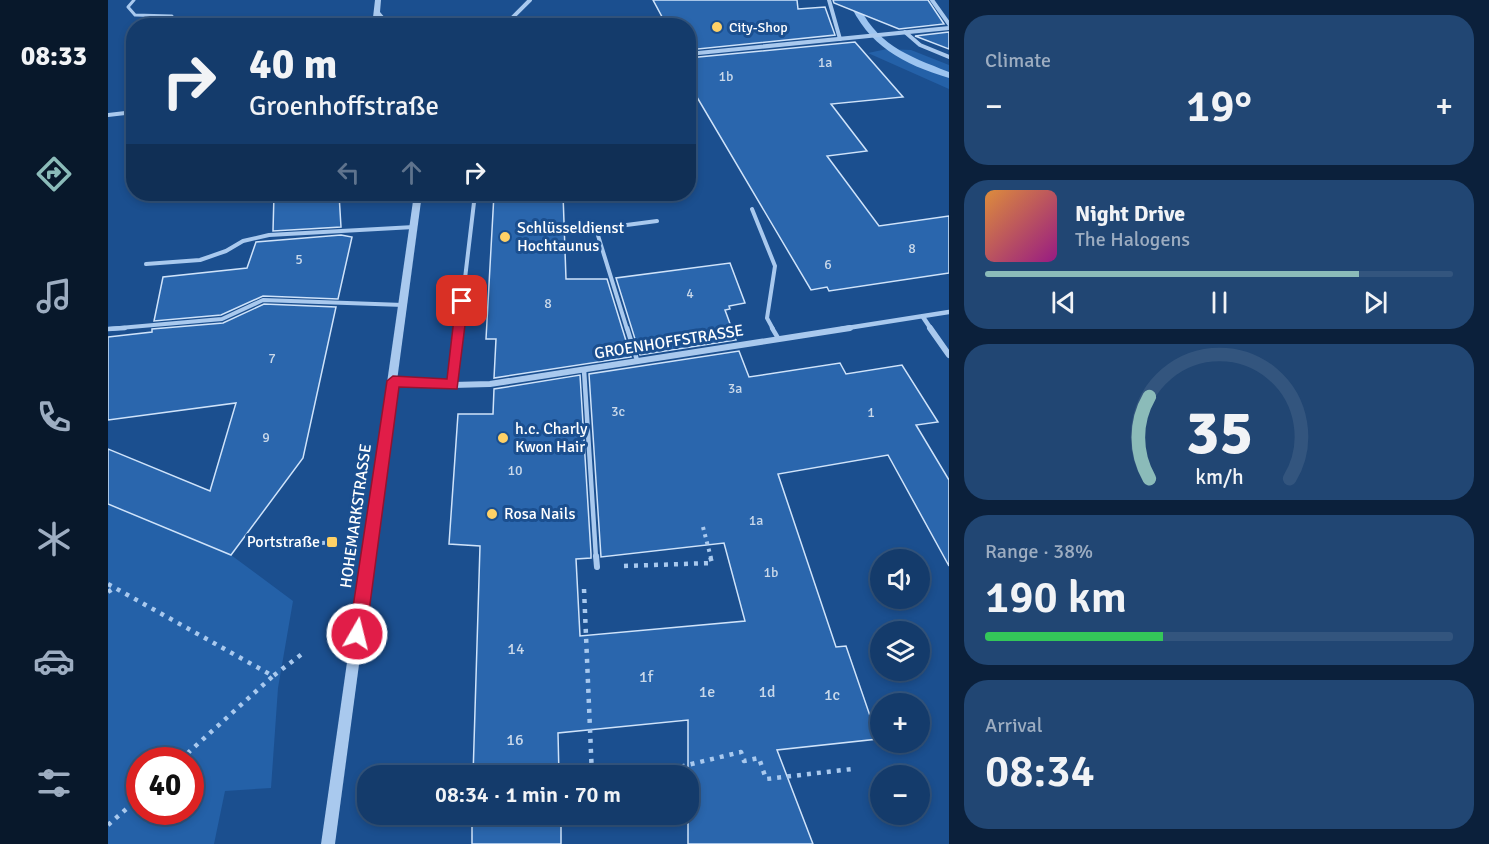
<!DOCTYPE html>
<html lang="en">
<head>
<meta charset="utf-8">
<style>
  body { margin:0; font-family:Signika,sans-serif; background:#214673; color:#f1f3f6; height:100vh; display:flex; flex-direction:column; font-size:22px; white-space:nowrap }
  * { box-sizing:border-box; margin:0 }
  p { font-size:20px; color:#9dadc1 }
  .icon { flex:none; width:33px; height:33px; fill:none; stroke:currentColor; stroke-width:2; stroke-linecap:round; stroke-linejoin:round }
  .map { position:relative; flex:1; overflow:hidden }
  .details { display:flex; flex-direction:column; gap:15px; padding:15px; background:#0b203b; width:540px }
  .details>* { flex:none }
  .guide { position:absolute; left:18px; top:18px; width:570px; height:183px; border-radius:24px; box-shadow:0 3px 9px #0003,0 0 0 2px #33557e; background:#143b6b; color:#f1f3f6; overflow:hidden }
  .buttons { position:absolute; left:762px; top:549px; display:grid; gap:12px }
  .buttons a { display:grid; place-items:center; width:60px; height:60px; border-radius:50%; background:#143b6b; box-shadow:0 3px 9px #0003,0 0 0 2px #33557e; font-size:30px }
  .speed { position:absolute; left:18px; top:747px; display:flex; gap:12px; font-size:30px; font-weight:700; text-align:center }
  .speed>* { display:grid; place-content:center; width:78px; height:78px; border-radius:50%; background:#143b6b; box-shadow:0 3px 9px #0003,0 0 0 2px #33557e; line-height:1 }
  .speed .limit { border:9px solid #d22; background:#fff; color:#111 }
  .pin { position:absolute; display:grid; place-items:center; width:51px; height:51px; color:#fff; margin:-26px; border-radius:12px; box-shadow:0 3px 9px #0006 }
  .me { position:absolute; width:66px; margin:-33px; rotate:8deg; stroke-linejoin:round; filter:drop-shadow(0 0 4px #0008) }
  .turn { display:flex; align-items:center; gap:21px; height:126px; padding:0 24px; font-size:27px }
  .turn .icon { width:78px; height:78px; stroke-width:2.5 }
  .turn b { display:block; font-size:42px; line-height:51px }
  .lanes { display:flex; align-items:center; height:57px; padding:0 24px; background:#0003; justify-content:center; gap:30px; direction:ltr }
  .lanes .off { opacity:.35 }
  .big { font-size:45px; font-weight:600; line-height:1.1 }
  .details .card { flex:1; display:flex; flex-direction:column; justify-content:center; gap:9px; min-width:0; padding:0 21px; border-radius:24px; background:#214673 }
  .details .dial { align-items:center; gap:0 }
  .dial svg { height:156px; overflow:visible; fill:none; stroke:#33557e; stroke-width:7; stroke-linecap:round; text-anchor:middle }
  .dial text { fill:#f1f3f6; stroke:none }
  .song { display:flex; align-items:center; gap:18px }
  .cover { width:72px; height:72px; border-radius:9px; background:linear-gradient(135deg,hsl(30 70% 55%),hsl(310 70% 35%)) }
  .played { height:6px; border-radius:3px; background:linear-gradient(90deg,#8bbbb9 80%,#33557e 80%) }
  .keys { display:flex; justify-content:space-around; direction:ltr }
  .heat { display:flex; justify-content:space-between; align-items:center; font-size:33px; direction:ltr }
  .charge { height:9px; border-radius:4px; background:linear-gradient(90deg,#34c759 38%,#33557e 0) }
  .trip { position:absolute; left:249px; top:765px; width:342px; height:60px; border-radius:24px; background:#143b6b; box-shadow:0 3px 9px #0003,0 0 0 2px #33557e; font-weight:600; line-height:60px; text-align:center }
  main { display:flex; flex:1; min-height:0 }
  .tab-bar { display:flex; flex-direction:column; width:108px; justify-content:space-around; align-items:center; background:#08182b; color:#9dadc1 }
  .tab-bar .icon { width:42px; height:42px }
  .tab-bar .on { color:#8bbbb9 }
  .tab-bar b { font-size:27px; color:#f1f3f6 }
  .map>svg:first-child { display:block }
  .green { fill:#2461a8; fill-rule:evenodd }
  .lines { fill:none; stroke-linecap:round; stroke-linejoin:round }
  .stream { fill:#9cc4f0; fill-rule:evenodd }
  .building { fill:#2a66ad; stroke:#cfe3fa; stroke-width:1.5 }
  .path-far1 { stroke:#a9c9ee; stroke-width:4; stroke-dasharray:3 4.5; stroke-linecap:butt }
  .path { stroke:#a9c9ee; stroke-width:4.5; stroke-dasharray:4 6; stroke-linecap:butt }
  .service-far3 { stroke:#a9c9ee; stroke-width:3 }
  .service-far2 { stroke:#a9c9ee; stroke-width:4 }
  .service-far1 { stroke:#a9c9ee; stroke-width:4.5 }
  .service { stroke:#a9c9ee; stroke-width:6 }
  .minor-far2 { stroke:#a9c9ee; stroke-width:4 }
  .minor-far1 { stroke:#a9c9ee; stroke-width:4.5 }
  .minor { stroke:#a9c9ee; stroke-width:6 }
  .tertiary { fill:#a9c9ee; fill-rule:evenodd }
  .route { fill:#e11d48; stroke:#92132f; stroke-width:1.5 }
  .poi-dot { fill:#ffd166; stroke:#1b4f8f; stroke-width:2 }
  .labels { text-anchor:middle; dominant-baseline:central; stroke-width:6; stroke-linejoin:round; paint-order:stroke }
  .far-poi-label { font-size:14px; fill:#fff; stroke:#1b4f8f; text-anchor:start }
  .number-label { font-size:14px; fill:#cad9ea }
  .poi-label { font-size:16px; fill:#fff; stroke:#1b4f8f; text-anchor:start }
  .street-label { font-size:16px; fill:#fff; stroke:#1b4f8f }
  .near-number-label { font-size:16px; fill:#cad9ea }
</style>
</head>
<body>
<main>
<nav class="tab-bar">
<b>08:33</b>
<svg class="icon on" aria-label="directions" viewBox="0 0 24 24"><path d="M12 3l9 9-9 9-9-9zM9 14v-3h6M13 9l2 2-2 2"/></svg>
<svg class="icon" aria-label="music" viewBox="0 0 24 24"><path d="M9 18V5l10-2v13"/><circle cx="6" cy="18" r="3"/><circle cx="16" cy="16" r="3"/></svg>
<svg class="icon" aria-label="phone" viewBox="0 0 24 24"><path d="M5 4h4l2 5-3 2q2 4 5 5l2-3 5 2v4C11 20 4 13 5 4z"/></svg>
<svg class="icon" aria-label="climate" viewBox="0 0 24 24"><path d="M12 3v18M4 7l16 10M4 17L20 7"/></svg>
<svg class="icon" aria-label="car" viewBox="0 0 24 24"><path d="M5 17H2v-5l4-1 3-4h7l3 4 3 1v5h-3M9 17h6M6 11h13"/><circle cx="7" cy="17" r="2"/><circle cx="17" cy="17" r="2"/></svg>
<svg class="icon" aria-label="filters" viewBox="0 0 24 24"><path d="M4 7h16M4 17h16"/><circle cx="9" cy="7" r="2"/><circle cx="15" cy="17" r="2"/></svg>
</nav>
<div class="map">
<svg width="841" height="844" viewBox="0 0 841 844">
  <rect width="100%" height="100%" fill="#1b4f8f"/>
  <g class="green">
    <path d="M779 49 803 50 841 65V89L760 53Z"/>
    <path d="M0 504 123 555 185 601 170 688 163 788 117 791 106 844H0ZM32 760H82V812H32Z"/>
  </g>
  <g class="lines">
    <path class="stream" d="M740 0H748C768 45 798 55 841 72V78C795 64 760 46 740 0Z"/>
  </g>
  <g class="building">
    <path d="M545 0H689L690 9 717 7 727 35 580 50V26H559Z"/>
    <path d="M725 0H820L836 24 791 29 726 3Z"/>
    <path d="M841 32V49L807 36Z"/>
    <path d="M747 42 795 97 723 104 759 151 719 156 771 226 841 216V273L721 291 719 287 703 290 580 82V58Z"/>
    <path d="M166 194H231L233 227 165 231Z"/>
    <path d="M386 194H455L458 279H499L523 357 386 378 388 339H378Z"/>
    <path d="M233 235 244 237 230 299 155 296 113 315 46 321 55 277 139 268 148 242Z"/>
    <path d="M622 263 637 303 621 306 622 309 617 310 628 340 532 355 508 278Z"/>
    <path d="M156 304 228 307 195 458 123 555 0 504V449L102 491 128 403 0 420V337L44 332V329L115 323Z"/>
    <path d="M631 351 641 377 732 363 738 374 794 365 830 422 808 425 841 480V566L780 455 670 474 728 647 738 646 770 739 669 750 705 844H580V720L450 733 451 776H365L372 546 341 544 350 414H385L386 389 472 375 483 554V558L468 559 472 636 637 621 616 543 493 557 481 374Z"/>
    <rect x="364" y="814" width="89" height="30"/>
  </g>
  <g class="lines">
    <g class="path-far1">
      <path d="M595 527 603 558"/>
      <path d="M214 543 224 542"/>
    </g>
    <g class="path">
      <path d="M516 566 604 563 602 556"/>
      <path d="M0 584 165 676 194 654"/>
      <path d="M476 589 484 776"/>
      <path d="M0 592 6 588"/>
      <path d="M72 760 165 676"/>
      <path d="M534 776 633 752 636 761 651 758 658 779 744 769"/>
      <path d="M0 825 32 797"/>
    </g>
    <path class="service-far3" d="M26 0 20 7 27 15 64 16"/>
    <g class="service-far2">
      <path d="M644 209 667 266 659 318 665 329"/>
      <path d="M38 264 92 260 118 251 135 241 161 235 306 227"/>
      <path d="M0 329 114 319 155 300 295 305"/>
      <path d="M351 329 367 194"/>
      <path d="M519 329 488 229 549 221"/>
    </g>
    <g class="service-far1">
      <path d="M519 328 529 360"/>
      <path d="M664 328 670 338"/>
      <path d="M0 329 17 328"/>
      <path d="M476 370 488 558"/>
      <path d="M345 385 352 328"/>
    </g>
    <path class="service" d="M488 556 489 567"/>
    <g class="minor-far2">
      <path d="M721 0 732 39"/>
      <path d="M824 0 841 24"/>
      <path d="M396 26 422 0"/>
      <path d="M797 32 812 45 841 57"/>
      <path d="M580 54 841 28"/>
      <path d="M0 115 26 112"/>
    </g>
    <g class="minor-far1">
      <path d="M815 317 823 329"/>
      <path d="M733 329 841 312"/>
    </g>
    <g class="minor">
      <path d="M822 328 841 355"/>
      <path d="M285 381 345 385 382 384 742 328"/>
    </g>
    <g class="tertiary">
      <path d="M267 0H273L272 12 284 26H277L271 18 270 26H264Z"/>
      <path d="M306 194H314L227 844H213Z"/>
    </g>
  </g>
  <path class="route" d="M354 297 360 301 349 389 291 387 258 634 255 640 249 643 243 640 241 634 279 381 285 376 339 379 348 301Z"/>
  <g class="poi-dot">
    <circle cx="609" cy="27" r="6"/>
    <circle cx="397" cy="237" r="6"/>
    <circle cx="395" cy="438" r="6"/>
    <circle cx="384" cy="514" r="6"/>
    <rect x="218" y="536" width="12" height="12" rx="3"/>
  </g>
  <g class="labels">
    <g class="far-poi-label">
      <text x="621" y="27">City-Shop</text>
    </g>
    <g class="number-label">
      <text x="717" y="62">1a</text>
      <text x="618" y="76">1b</text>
      <text x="804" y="248">8</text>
      <text x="191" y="259">5</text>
      <text x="720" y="264">6</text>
      <text x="582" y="293">4</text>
      <text x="440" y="303">8</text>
      <text x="164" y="358">7</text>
      <text x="627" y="388">3a</text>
      <text x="510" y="411">3c</text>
      <text x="763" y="412">1</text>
      <text x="158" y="437">9</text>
      <text x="407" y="470">10</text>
      <text x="648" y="520">1a</text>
      <text x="663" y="572">1b</text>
    </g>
    <g class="poi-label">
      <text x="409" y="228">Schlüsseldienst<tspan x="409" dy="18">Hochtaunus</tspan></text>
      <text x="407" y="429">h.c. Charly<tspan x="407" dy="18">Kwon Hair</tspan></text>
      <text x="396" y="514">Rosa Nails</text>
      <text x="212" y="542" text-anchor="end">Portstraße</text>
    </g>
    <g class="street-label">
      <text transform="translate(561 342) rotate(-9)">GROENHOFFSTRASSE</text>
      <text transform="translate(248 516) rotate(-82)">HOHEMARKSTRASSE</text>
    </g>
    <g class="near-number-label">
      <text x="408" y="649">14</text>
      <text x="538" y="677">1f</text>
      <text x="599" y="692">1e</text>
      <text x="659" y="692">1d</text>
      <text x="724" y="695">1c</text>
      <text x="407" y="740">16</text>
    </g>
  </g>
</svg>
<div class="buttons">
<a><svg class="icon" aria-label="sound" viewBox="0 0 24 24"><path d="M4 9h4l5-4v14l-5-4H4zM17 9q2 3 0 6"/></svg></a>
<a><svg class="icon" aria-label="layers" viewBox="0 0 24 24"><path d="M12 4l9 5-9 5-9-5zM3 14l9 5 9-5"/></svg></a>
<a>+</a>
<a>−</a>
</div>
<div class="speed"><div class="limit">40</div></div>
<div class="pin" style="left:354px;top:301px;background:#d93025"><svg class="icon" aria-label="arrive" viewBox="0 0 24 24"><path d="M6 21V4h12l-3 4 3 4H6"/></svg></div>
<svg class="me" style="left:249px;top:634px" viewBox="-20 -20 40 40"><circle r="17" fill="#e11d48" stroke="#fff" stroke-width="3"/><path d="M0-11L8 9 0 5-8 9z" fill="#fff"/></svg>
<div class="trip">08:34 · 1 min · 70 m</div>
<div class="guide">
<div class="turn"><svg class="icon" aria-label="right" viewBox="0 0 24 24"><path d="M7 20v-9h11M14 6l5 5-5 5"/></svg><div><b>40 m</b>Groenhoffstraße</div></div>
<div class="lanes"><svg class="icon off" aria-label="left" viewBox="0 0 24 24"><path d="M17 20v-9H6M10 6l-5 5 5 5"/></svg><svg class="icon off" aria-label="ahead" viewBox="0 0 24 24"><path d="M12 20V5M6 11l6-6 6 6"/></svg><svg class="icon" aria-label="right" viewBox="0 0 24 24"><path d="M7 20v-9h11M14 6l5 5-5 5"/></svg></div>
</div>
</div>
<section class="details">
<div class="card"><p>Climate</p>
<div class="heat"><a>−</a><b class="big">19°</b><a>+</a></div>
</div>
<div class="card">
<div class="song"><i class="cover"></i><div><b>Night Drive</b><p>The Halogens</p></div></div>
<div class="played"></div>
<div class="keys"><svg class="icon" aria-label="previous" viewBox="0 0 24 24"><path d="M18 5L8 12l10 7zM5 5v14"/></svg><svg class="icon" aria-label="pause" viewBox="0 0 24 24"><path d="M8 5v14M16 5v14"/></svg><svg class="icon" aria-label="next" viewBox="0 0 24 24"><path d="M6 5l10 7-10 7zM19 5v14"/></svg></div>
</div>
<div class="card dial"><svg viewBox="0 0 100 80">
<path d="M14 69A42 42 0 1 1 86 69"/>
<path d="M14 69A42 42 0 0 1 14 27" stroke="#8bbbb9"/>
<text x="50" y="56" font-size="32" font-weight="700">35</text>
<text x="50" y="72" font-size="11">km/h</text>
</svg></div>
<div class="card"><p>Range · 38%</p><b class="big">190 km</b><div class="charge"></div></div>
<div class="card"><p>Arrival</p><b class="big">08:34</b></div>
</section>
</main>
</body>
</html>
